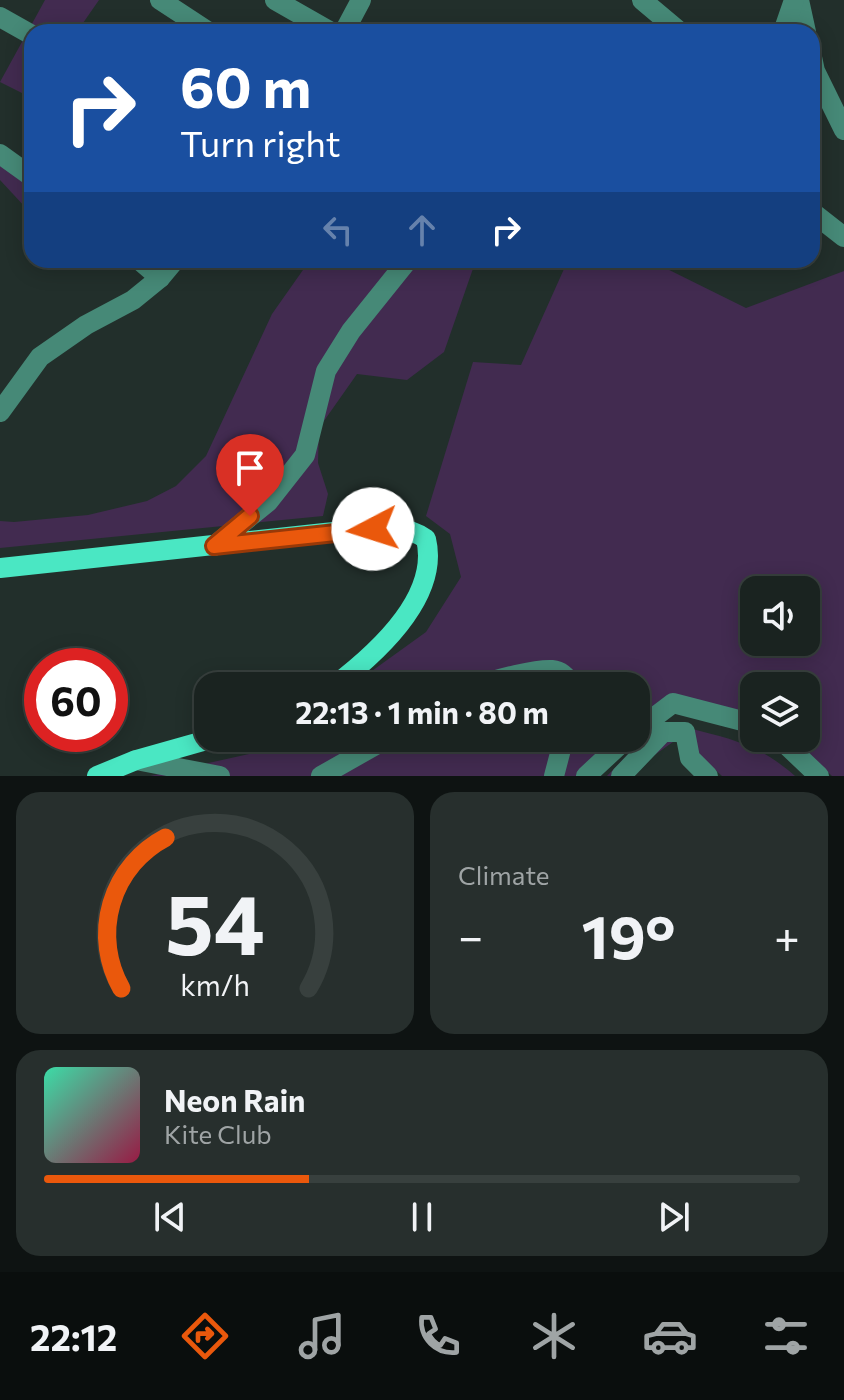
<!DOCTYPE html>
<html lang="en">
<head>
<meta charset="utf-8">
<style>
  body { margin:0; font-family:Commissioner,sans-serif; background:#272f2d; color:#f1f3f6; height:100vh; display:flex; flex-direction:column; font-size:30px; white-space:nowrap }
  * { box-sizing:border-box; margin:0 }
  p { font-size:26px; color:#9fa4a5 }
  .icon { flex:none; width:44px; height:44px; fill:none; stroke:currentColor; stroke-width:2; stroke-linecap:round; stroke-linejoin:round }
  .map { position:relative; height:776px; overflow:hidden }
  .panel { display:flex; flex-direction:column; gap:16px; padding:16px; background:#0e1312; flex:1 }
  .panel>* { flex:none }
  .banner { position:absolute; left:24px; top:24px; width:796px; height:244px; border-radius:24px; box-shadow:0 4px 20px #0003,0 0 0 2px #38403e; background:#1a4fa0; color:#fff; overflow:hidden }
  .buttons { position:absolute; left:740px; top:576px; display:grid; gap:16px }
  .buttons a { display:grid; place-items:center; width:80px; height:80px; border-radius:16px; background:#1a2320; box-shadow:0 4px 20px #0003,0 0 0 2px #38403e; font-size:40px }
  .speed { position:absolute; left:24px; top:648px; display:flex; gap:16px; font-size:40px; font-weight:700; text-align:center }
  .speed>* { display:grid; place-content:center; width:104px; height:104px; border-radius:50%; background:#1a2320; box-shadow:0 4px 20px #0003,0 0 0 2px #38403e; line-height:1 }
  .speed .limit { border:12px solid #d22; background:#fff; color:#111 }
  .pin { position:absolute; display:grid; place-items:center; width:68px; height:68px; color:#fff; margin:-82px -34px; border-radius:50% 50% 50% 0; rotate:-45deg; box-shadow:0 0 8px #0007 }
  .pin .icon { rotate:45deg }
  .me { position:absolute; width:88px; margin:-44px; rotate:265deg; stroke-linejoin:round; filter:drop-shadow(0 0 6px #0008) }
  .turn { display:flex; align-items:center; gap:28px; height:168px; padding:0 24px; font-size:36px }
  .turn .icon { width:104px; height:104px; stroke-width:2.5 }
  .turn b { display:block; font-size:56px; line-height:68px }
  .lanes { display:flex; align-items:center; height:76px; padding:0 24px; background:#0003; justify-content:center; gap:40px; direction:ltr }
  .lanes .off { opacity:.35 }
  .big { font-size:60px; font-weight:700; line-height:1.1 }
  .panel .card { flex:1; display:flex; flex-direction:column; justify-content:center; gap:12px; min-width:0; padding:0 28px; border-radius:24px; background:#272f2d }
  .panel .dial { align-items:center; gap:0 }
  .dial svg { height:208px; overflow:visible; fill:none; stroke:#38403e; stroke-width:7; stroke-linecap:round; text-anchor:middle }
  .dial text { fill:#f1f3f6; stroke:none }
  .song { display:flex; align-items:center; gap:24px }
  .cover { width:96px; height:96px; border-radius:12px; background:linear-gradient(135deg,hsl(160 70% 55%),hsl(340 70% 35%)) }
  .played { height:8px; border-radius:4px; background:linear-gradient(90deg,#ea580c 35%,#38403e 35%) }
  .keys { display:flex; justify-content:space-around; direction:ltr }
  .heat { display:flex; justify-content:space-between; align-items:center; font-size:44px; direction:ltr }
  .panel .tiles { flex:1; display:grid; gap:16px; grid-template-columns:1fr 1fr }
  .card:last-child { grid-column:span 2 }
  .trip { position:absolute; left:194px; top:672px; width:456px; height:80px; border-radius:24px; background:#1a2320; box-shadow:0 4px 20px #0003,0 0 0 2px #38403e; font-weight:700; line-height:80px; text-align:center }
  .tabs { display:flex; height:128px; justify-content:space-around; align-items:center; background:#0a0e0d; color:#9fa4a5 }
  .tabs .icon { width:56px; height:56px }
  .tabs .current { color:#ea580c }
  .tabs b { font-size:36px; color:#f1f3f6 }
  .map>svg:first-child { display:block }
  .green { fill:#422b50; fill-rule:evenodd }
  .lines { fill:none; stroke-linecap:round; stroke-linejoin:round }
  .minor { stroke:#468977; stroke-width:20 }
  .major { stroke:#4ae7c3; stroke-width:20 }
  .route-casing { stroke:#983908; stroke-width:20 }
  .route { stroke:#ea580c; stroke-width:14 }
</style>
</head>
<body>
<div class="map">
<svg width="844" height="776" viewBox="0 0 844 776">
  <rect width="100%" height="100%" fill="#222f2b"/>
  <g class="green">
    <path d="M45 0H99L83 23 88 32H32V98L0 82Z"/>
    <path d="M0 159 32 188V199L26 208 0 180Z"/>
    <path d="M310 260H476L444 352 407 380 357 374 319 428 318 463 328 494 323 516 0 548V521L14 522 88 515 147 501 176 486 206 456 272 314Z"/>
    <path d="M568 260H649L746 308 844 271V776H832L801 746 784 738H806V686H754V724L669 704 636 730V686H351L426 632 461 577 450 534 426 516 473 362 521 365ZM754 590H806V642H754Z"/>
    <path d="M688 728C732 739 760 745 795 776H722L680 737 625 776H607L628 754 664 729Z"/>
    <path d="M276 738H626L579 776H150L249 754Z"/>
  </g>
  <g class="lines">
    <g class="minor">
      <path d="M160 0 209 32"/>
      <path d="M275 0 331 32"/>
      <path d="M642 0 680 32"/>
      <path d="M799 0 806 32"/>
      <path d="M0 17 32 35"/>
      <path d="M344 32 361 0"/>
      <path d="M783 32 794 0"/>
      <path d="M812 57 815 71 844 130"/>
      <path d="M0 154 32 177"/>
      <path d="M812 212 844 237"/>
      <path d="M139 260 160 278"/>
      <path d="M0 412 40 357 86 325 133 300 160 278 175 260"/>
      <path d="M214 546 268 502 305 455 326 371 351 331 408 260"/>
      <path d="M481 686C493 679 538 669 552 670 562 671 568 678 572 686"/>
      <path d="M636 731 673 703 754 724"/>
      <path d="M779 738 819 776"/>
      <path d="M136 760 220 776"/>
      <path d="M321 776 388 738"/>
      <path d="M554 776 564 738"/>
      <path d="M586 776 627 738"/>
      <path d="M621 776 663 732H685L690 758 708 776"/>
    </g>
    <g class="major">
      <path d="M0 568 352 530C378 528 403 523 426 539 440 597 376 654 334 686"/>
      <path d="M97 776 136 760 214 738"/>
    </g>
  </g>
  <g class="lines">
    <defs>
      <path id="route" d="M250 516 214 546 373 529"/>
    </defs>
    <use href="#route" class="route-casing"/>
    <use href="#route" class="route"/>
  </g>
</svg>
<div class="buttons">
<a><svg class="icon" aria-label="sound" viewBox="0 0 24 24"><path d="M4 9h4l5-4v14l-5-4H4zM17 9q2 3 0 6"/></svg></a>
<a><svg class="icon" aria-label="layers" viewBox="0 0 24 24"><path d="M12 4l9 5-9 5-9-5zM3 14l9 5 9-5"/></svg></a>
</div>
<div class="speed"><div class="limit">60</div></div>
<div class="pin" style="left:250px;top:516px;background:#d93025"><svg class="icon" aria-label="arrive" viewBox="0 0 24 24"><path d="M6 21V4h12l-3 4 3 4H6"/></svg></div>
<svg class="me" style="left:373px;top:529px" viewBox="-20 -20 40 40"><circle r="19" fill="#fff"/><path d="M0-13L10 11 0 6-10 11z" fill="#ea580c"/></svg>
<div class="trip">22:13 · 1 min · 80 m</div>
<div class="banner">
<div class="turn"><svg class="icon" aria-label="right" viewBox="0 0 24 24"><path d="M7 20v-9h11M14 6l5 5-5 5"/></svg><div><b>60 m</b>Turn right</div></div>
<div class="lanes"><svg class="icon off" aria-label="left" viewBox="0 0 24 24"><path d="M17 20v-9H6M10 6l-5 5 5 5"/></svg><svg class="icon off" aria-label="ahead" viewBox="0 0 24 24"><path d="M12 20V5M6 11l6-6 6 6"/></svg><svg class="icon" aria-label="right" viewBox="0 0 24 24"><path d="M7 20v-9h11M14 6l5 5-5 5"/></svg></div>
</div>
</div>
<section class="panel">
<div class="tiles">
<div class="card dial"><svg viewBox="0 0 100 80">
<path d="M14 69A42 42 0 1 1 86 69"/>
<path d="M14 69A42 42 0 0 1 31 11" stroke="#ea580c"/>
<text x="50" y="56" font-size="32" font-weight="700">54</text>
<text x="50" y="72" font-size="11">km/h</text>
</svg></div>
<div class="card"><p>Climate</p>
<div class="heat"><a>−</a><b class="big">19°</b><a>+</a></div>
</div>
<div class="card">
<div class="song"><i class="cover"></i><div><b>Neon Rain</b><p>Kite Club</p></div></div>
<div class="played"></div>
<div class="keys"><svg class="icon" aria-label="previous" viewBox="0 0 24 24"><path d="M18 5L8 12l10 7zM5 5v14"/></svg><svg class="icon" aria-label="pause" viewBox="0 0 24 24"><path d="M8 5v14M16 5v14"/></svg><svg class="icon" aria-label="next" viewBox="0 0 24 24"><path d="M6 5l10 7-10 7zM19 5v14"/></svg></div>
</div>
</div>
</section>
<nav class="tabs">
<b>22:12</b>
<svg class="icon current" aria-label="directions" viewBox="0 0 24 24"><path d="M12 3l9 9-9 9-9-9zM9 14v-3h6M13 9l2 2-2 2"/></svg>
<svg class="icon" aria-label="music" viewBox="0 0 24 24"><path d="M9 18V5l10-2v13"/><circle cx="6" cy="18" r="3"/><circle cx="16" cy="16" r="3"/></svg>
<svg class="icon" aria-label="phone" viewBox="0 0 24 24"><path d="M5 4h4l2 5-3 2q2 4 5 5l2-3 5 2v4C11 20 4 13 5 4z"/></svg>
<svg class="icon" aria-label="climate" viewBox="0 0 24 24"><path d="M12 3v18M4 7l16 10M4 17L20 7"/></svg>
<svg class="icon" aria-label="car" viewBox="0 0 24 24"><path d="M5 17H2v-5l4-1 3-4h7l3 4 3 1v5h-3M9 17h6M6 11h13"/><circle cx="7" cy="17" r="2"/><circle cx="17" cy="17" r="2"/></svg>
<svg class="icon" aria-label="filters" viewBox="0 0 24 24"><path d="M4 7h16M4 17h16"/><circle cx="9" cy="7" r="2"/><circle cx="15" cy="17" r="2"/></svg>
</nav>
</body>
</html>
